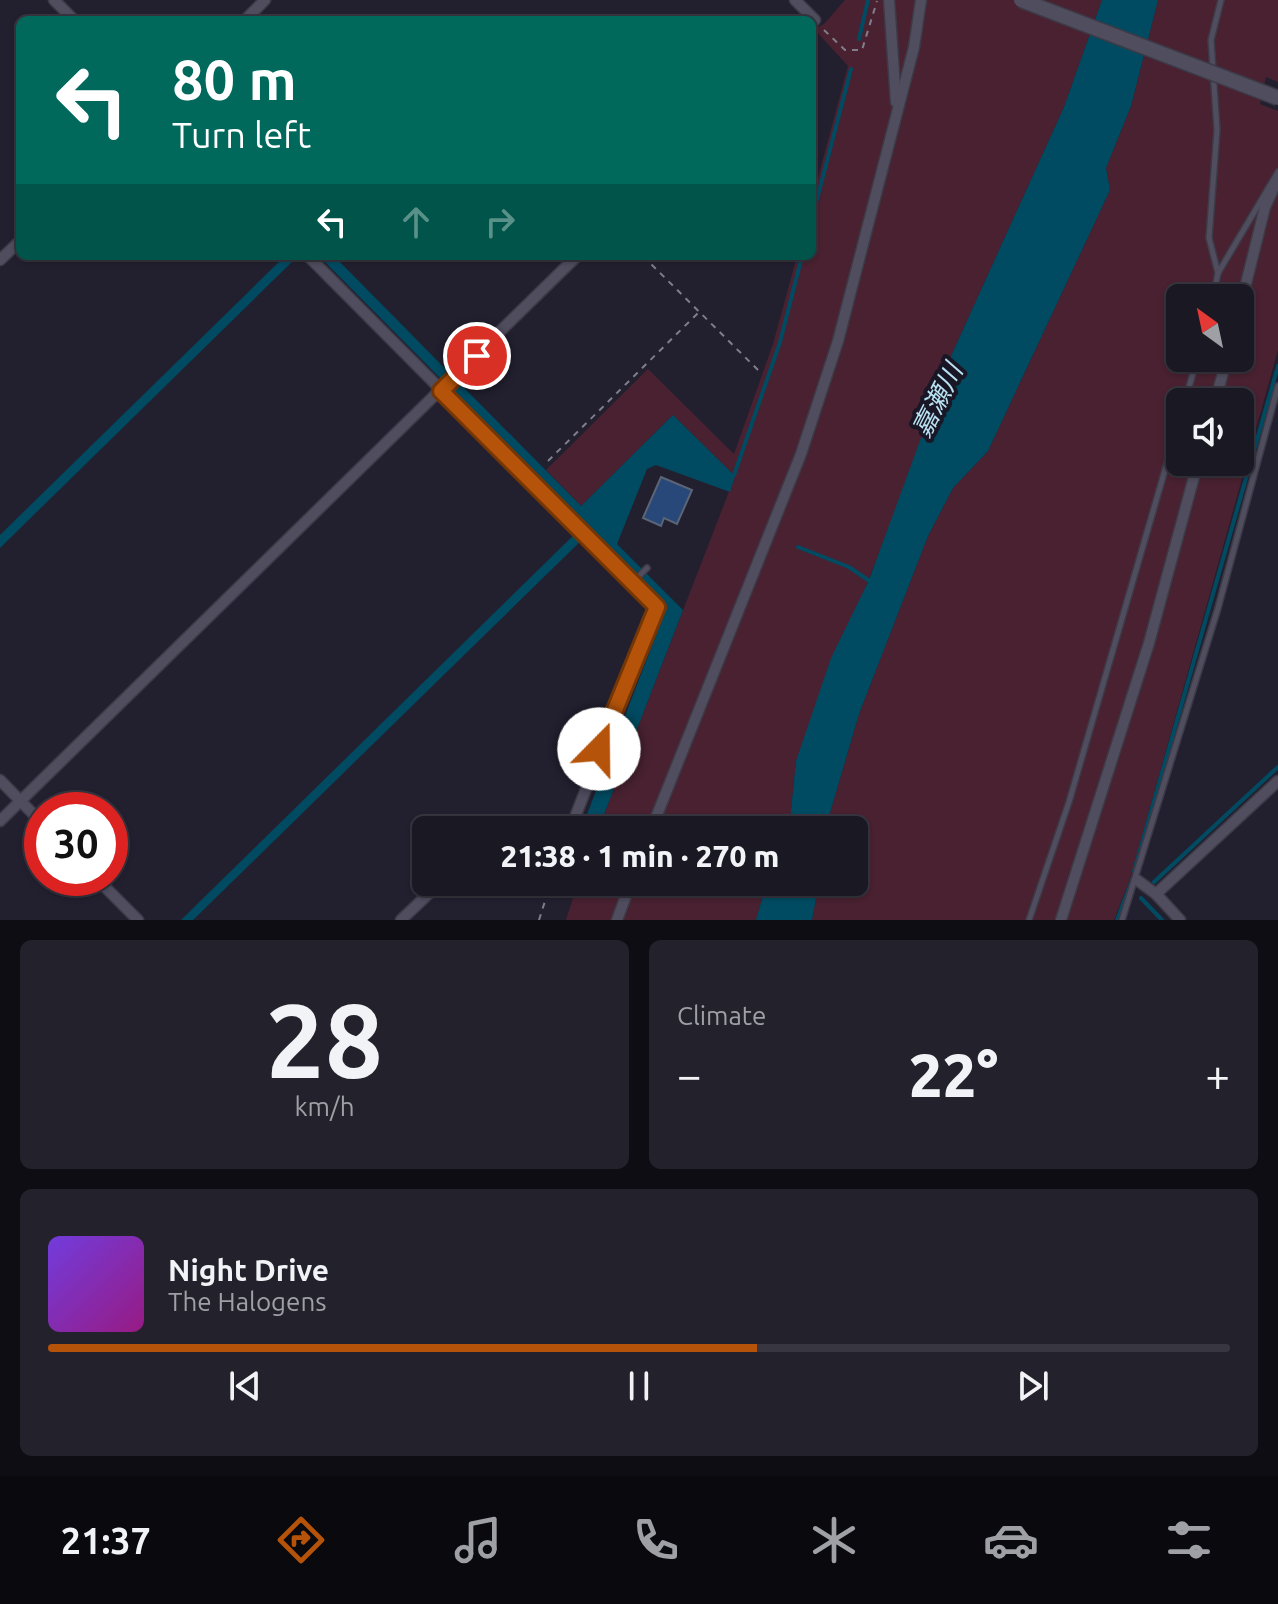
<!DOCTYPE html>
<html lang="en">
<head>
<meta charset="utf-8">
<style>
  body { margin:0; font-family:Ubuntu,"Noto Sans JP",sans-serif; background:#23212b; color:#f1f3f6; height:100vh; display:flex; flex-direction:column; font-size:30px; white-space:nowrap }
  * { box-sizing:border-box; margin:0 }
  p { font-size:26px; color:#9fa0a6 }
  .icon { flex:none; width:44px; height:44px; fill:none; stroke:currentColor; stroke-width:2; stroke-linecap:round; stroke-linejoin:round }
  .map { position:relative; height:920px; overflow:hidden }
  .side { display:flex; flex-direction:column; gap:20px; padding:20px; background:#0e0d13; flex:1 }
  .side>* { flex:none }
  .top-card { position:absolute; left:16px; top:16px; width:800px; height:244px; border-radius:12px; box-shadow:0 2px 6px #0004,0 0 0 2px #383741; background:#00695c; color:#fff; overflow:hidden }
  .needle { width:52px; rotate:327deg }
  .controls { position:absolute; left:1166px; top:284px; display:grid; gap:16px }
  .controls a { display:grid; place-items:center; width:88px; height:88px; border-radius:12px; background:#1a1823; box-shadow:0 2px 6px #0004,0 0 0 2px #383741; font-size:40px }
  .speed { position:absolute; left:24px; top:792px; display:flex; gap:16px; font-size:40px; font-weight:700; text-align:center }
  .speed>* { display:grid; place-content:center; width:104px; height:104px; border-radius:50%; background:#1a1823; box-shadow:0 2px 6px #0004,0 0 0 2px #383741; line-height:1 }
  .speed .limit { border:12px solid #d22; background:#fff; color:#111 }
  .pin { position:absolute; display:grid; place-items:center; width:68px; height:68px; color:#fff; margin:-34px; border:4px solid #fff; border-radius:50%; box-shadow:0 2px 8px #0007 }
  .me { position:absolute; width:88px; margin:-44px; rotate:22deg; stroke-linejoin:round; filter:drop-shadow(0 0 6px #0008) }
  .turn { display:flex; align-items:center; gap:28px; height:168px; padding:0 24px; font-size:36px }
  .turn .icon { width:104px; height:104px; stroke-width:2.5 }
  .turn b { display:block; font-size:56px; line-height:68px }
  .lanes { display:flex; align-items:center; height:76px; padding:0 24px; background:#0003; justify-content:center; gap:40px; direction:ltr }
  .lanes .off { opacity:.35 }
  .big { font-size:60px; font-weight:800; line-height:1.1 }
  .side .tile { flex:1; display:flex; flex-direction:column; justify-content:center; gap:12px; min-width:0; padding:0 28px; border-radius:12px; background:#23212b }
  .side .dial { align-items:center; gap:0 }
  .dial b { font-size:104px; line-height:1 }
  .song { display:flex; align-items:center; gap:24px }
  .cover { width:96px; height:96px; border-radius:12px; background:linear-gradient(135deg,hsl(260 70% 55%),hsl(310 70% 35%)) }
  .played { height:8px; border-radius:4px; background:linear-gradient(90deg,#b45309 60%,#383741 60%) }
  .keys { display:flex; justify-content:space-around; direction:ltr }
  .heat { display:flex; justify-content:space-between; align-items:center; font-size:44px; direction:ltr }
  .side .tiles { flex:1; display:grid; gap:20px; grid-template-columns:1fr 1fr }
  .tile:last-child { grid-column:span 2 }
  .trip { position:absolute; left:412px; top:816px; width:456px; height:80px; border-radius:12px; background:#1a1823; box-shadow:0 2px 6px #0004,0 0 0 2px #383741; font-weight:800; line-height:80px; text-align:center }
  .tab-bar { display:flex; height:128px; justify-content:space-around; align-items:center; background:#0a0a0e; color:#9fa0a6 }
  .tab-bar .icon { width:56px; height:56px }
  .tab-bar .selected { color:#b45309 }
  .tab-bar b { font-size:36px; color:#f1f3f6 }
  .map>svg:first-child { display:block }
  .green { fill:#492130; fill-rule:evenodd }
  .water { fill:#004b62 }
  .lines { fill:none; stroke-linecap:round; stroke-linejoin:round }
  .stream { stroke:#004b62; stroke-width:4 }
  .building { fill:#28487a; stroke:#5b6575; stroke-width:2 }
  .lane-casing { stroke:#3d3a47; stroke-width:8 }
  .street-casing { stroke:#3d3a47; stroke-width:13 }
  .path { stroke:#807e8b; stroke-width:2; stroke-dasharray:6 6; stroke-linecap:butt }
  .lane { stroke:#4f4d5e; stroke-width:5 }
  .street { stroke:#4f4d5e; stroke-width:10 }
  .secondary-bridge-casing { stroke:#3d3a47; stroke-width:17; stroke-linecap:butt }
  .secondary-bridge { stroke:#4f4d5e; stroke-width:14 }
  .route-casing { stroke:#753606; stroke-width:20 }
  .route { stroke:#b45309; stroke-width:14 }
  .labels { text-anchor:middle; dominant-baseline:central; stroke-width:8; stroke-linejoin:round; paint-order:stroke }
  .water-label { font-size:26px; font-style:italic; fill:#b9e2f3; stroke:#191725 }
</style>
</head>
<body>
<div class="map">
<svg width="1278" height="920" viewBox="0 0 1278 920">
  <rect width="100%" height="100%" fill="#22202f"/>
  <g class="green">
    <path d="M845 0H1102L1064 107 951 356 890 526 796 761 789 830H598L735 476 673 415 581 506 546 470 648 369 734 454 773 344 797 256H812V200L848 66 814 29 824 24Z"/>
    <path d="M1158 0H1278V82L1266 77 1260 104 1278 111V350L1130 879 1114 920H812L819 882H854V830H825L859 714 928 536 953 488 988 451 1110 190 1106 168 1131 106ZM1180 298H1240V358H1180ZM1180 402H1240V462H1180Z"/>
    <path d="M578 882H767L756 920H566Z"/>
  </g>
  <g class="water">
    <path d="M1102 0H1158L1131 106 1106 168 1110 190 988 451 953 488 928 536 859 714 825 830H789L796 761 831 658 869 580 951 356 1064 107Z"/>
    <path d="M285 256H298L0 548V535Z"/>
    <path d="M319 256H334L581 506 673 415 735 476 730 492 656 465 647 469 617 544 683 610 598 830H581L667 607 591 531 193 920H181L585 524Z"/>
    <path d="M767 882H819L812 920H756Z"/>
  </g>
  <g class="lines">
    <g class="stream">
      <path d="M859 39 868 0"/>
      <path d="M812 218 851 69"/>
      <path d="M734 475 780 342 802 256"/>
      <path d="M798 547 849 567 871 582"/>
      <path d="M1134 871 1278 366"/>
      <path d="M1154 882 1278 767"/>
      <path d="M1141 898 1162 920"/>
      <path d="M1117 920 1132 880"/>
    </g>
  </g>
  <path class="building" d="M661 477 692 490 677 524 664 518 661 526 643 518Z"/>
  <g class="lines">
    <defs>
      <g id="lane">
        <path d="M1218 273 1209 238 1217 130 1211 40 1221 0"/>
        <path d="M1213 298 1218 273 1278 172"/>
        <path d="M1185 402 1197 358"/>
        <path d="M633 582 647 568"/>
        <path d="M1029 920 1069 802 1180 418"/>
        <path d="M1122 920 1218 608 1278 386"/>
      </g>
      <g id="street">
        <path d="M54 0 74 20"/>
        <path d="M795 0 815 20 812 23"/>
        <path d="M889 0 896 102"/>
        <path d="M245 20 265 0"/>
        <path d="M308 256 657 607 570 830"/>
        <path d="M0 260 20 241"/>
        <path d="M1240 308 1265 207 1278 179"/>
        <path d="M1215 402 1227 358"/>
        <path d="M0 780 42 823"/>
        <path d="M0 821 577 256"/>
        <path d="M651 830 801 454 838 341 914 47 921 0"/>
        <path d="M96 878 138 920"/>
        <path d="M1137 880 1156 894"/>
        <path d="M545 882 550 887 552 882"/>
        <path d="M401 920 441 882"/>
        <path d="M617 920 631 882"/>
        <path d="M1061 920 1149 643 1198 462"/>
        <path d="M1180 920 1156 894 1278 781"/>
      </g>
    </defs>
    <use href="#lane" class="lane-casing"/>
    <use href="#street" class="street-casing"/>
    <g class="path">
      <path d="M824 30 845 50H862L877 1"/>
      <path d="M643 256 759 371"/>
      <path d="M1240 333 1244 319"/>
      <path d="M548 461 699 312"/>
      <path d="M539 920 546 898"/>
    </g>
    <use href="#lane" class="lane"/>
    <use href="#street" class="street"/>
    <defs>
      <path id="secondary-bridge" d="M1021 0 1278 98"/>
    </defs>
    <use href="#secondary-bridge" class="secondary-bridge-casing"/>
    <use href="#secondary-bridge" class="secondary-bridge"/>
  </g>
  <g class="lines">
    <defs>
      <path id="route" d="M477 356 441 391 657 607 599 749"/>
    </defs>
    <use href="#route" class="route-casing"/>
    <use href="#route" class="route"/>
  </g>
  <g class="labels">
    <g class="water-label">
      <text transform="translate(937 400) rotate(-63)">嘉瀬川</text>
    </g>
  </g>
</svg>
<div class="controls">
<a><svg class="needle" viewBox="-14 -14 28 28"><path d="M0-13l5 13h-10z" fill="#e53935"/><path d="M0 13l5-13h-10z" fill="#9fa0a6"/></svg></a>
<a><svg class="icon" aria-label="sound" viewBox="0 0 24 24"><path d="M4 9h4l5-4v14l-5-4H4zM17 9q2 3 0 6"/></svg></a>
</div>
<div class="speed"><div class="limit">30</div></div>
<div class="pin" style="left:477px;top:356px;background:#d93025"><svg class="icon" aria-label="arrive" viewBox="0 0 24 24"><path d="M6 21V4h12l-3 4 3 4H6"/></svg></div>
<svg class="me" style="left:599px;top:749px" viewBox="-20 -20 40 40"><circle r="19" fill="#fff"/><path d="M0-13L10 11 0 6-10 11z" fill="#b45309"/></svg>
<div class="trip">21:38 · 1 min · 270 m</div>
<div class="top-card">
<div class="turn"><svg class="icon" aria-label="left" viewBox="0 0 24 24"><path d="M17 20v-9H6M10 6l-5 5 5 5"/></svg><div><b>80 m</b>Turn left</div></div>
<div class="lanes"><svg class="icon" aria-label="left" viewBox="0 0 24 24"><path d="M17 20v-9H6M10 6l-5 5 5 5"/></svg><svg class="icon off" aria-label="ahead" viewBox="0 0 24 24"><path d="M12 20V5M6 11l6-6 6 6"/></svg><svg class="icon off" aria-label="right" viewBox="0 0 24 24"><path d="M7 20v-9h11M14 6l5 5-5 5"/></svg></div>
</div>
</div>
<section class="side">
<div class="tiles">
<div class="tile dial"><b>28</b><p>km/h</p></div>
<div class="tile"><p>Climate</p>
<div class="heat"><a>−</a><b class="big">22°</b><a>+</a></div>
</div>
<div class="tile">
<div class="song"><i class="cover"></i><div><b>Night Drive</b><p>The Halogens</p></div></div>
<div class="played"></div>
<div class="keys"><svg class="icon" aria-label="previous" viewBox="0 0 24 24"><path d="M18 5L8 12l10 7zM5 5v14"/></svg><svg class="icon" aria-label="pause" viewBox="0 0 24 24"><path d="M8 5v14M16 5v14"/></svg><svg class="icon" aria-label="next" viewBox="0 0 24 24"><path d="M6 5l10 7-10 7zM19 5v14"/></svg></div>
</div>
</div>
</section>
<nav class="tab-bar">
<b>21:37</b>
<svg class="icon selected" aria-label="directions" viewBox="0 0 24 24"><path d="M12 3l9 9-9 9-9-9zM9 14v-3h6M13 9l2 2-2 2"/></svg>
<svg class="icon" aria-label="music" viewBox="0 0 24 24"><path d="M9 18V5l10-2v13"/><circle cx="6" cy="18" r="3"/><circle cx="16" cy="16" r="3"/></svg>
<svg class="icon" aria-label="phone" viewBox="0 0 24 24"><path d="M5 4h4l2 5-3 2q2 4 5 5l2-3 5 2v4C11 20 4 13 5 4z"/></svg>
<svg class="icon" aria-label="climate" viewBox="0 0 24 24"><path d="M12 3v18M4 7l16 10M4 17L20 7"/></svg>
<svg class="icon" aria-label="car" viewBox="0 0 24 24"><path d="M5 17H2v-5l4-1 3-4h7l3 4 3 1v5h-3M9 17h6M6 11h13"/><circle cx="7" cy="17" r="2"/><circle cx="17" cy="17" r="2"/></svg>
<svg class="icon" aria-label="filters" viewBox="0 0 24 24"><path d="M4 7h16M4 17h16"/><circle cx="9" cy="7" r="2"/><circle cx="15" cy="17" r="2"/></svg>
</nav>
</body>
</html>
